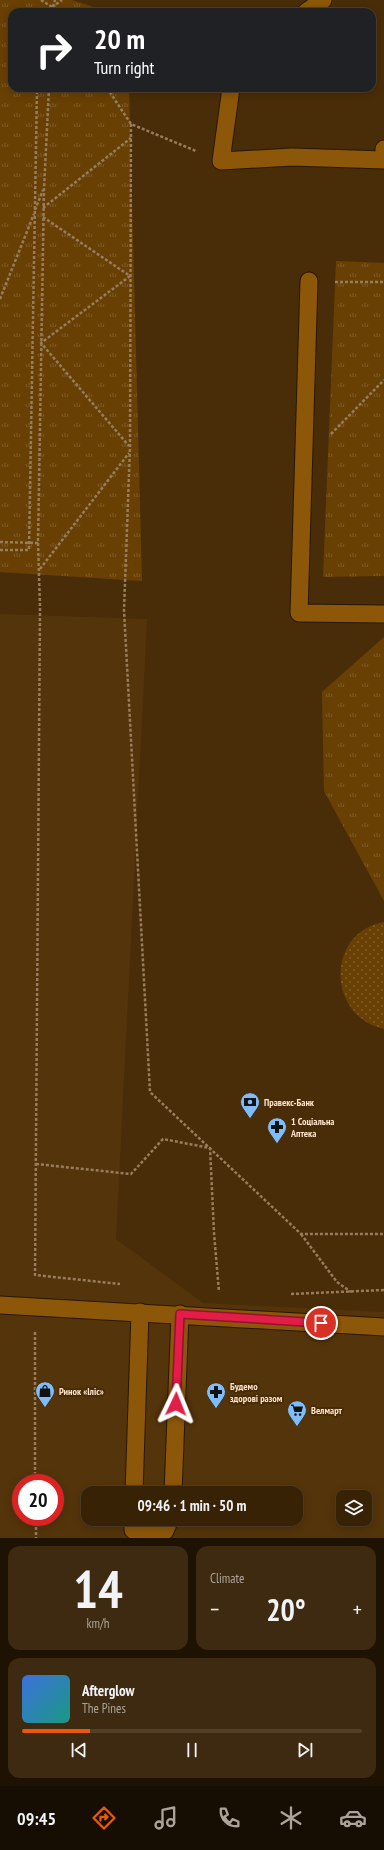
<!DOCTYPE html>
<html lang="en">
<head>
<meta charset="utf-8">
<style>
  body { margin:0; font-family:"PT Sans Narrow",sans-serif; background:#3e2a10; color:#f1f3f6; height:100vh; display:flex; flex-direction:column; font-size:15px; white-space:nowrap }
  * { box-sizing:border-box; margin:0 }
  p { font-size:13px; color:#aaa49b }
  .icon { flex:none; width:22px; height:22px; fill:none; stroke:currentColor; stroke-width:2; stroke-linecap:round; stroke-linejoin:round }
  .map { position:relative; height:1538px; overflow:hidden }
  .drawer { display:flex; flex-direction:column; gap:8px; padding:8px; background:#1e1303; flex:1 }
  .drawer>* { flex:none }
  .hud { position:absolute; left:8px; top:8px; width:368px; height:84px; border-radius:12px; box-shadow:0 2px 10px #0003,0 0 0 1px #513f28; background:#202124; color:#fff; overflow:hidden }
  .tools { position:absolute; left:336px; top:1490px; display:grid; gap:8px }
  .tools a { display:grid; place-items:center; width:36px; height:36px; border-radius:8px; background:#372206; box-shadow:0 2px 10px #0003,0 0 0 1px #513f28; font-size:20px }
  .speed { position:absolute; left:12px; top:1474px; display:flex; gap:8px; font-size:20px; font-weight:700; text-align:center }
  .speed>* { display:grid; place-content:center; width:52px; height:52px; border-radius:50%; background:#372206; box-shadow:0 2px 10px #0003,0 0 0 1px #513f28; line-height:1 }
  .speed .limit { border:6px solid #d22; background:#fff; color:#111 }
  .pin { position:absolute; display:grid; place-items:center; width:34px; height:34px; color:#fff; margin:-17px; border:2px solid #fff; border-radius:50%; box-shadow:0 1px 4px #0007 }
  .me { position:absolute; width:44px; margin:-22px; rotate:2deg; stroke-linejoin:round; filter:drop-shadow(0 0 3px #0008) }
  .turn { display:flex; align-items:center; gap:14px; height:84px; padding:0 20px; font-size:18px }
  .turn .icon { width:52px; height:52px; stroke-width:2.5 }
  .turn b { display:block; font-size:28px; line-height:34px }
  .big { font-size:30px; font-weight:700; line-height:1.1 }
  .drawer .card { flex:1; display:flex; flex-direction:column; justify-content:center; gap:6px; min-width:0; padding:0 14px; border-radius:12px; background:#3e2a10 }
  .drawer .dial { align-items:center; gap:0 }
  .dial b { font-size:52px; line-height:1 }
  .song { display:flex; align-items:center; gap:12px }
  .cover { width:48px; height:48px; border-radius:6px; background:linear-gradient(135deg,hsl(220 70% 55%),hsl(170 70% 35%)) }
  .played { height:4px; border-radius:2px; background:linear-gradient(90deg,#ea580c 20%,#513f28 20%) }
  .keys { display:flex; justify-content:space-around; direction:ltr }
  .heat { display:flex; justify-content:space-between; align-items:center; font-size:22px; direction:ltr }
  .drawer .tiles { flex:1; display:grid; gap:8px; grid-template-columns:1fr 1fr }
  .card:last-child { grid-column:span 2 }
  .trip { position:absolute; left:81px; top:1486px; width:222px; height:40px; border-radius:12px; background:#372206; box-shadow:0 2px 10px #0003,0 0 0 1px #513f28; font-weight:700; line-height:40px; text-align:center }
  .menu { display:flex; height:64px; justify-content:space-around; align-items:center; background:#160e02; color:#aaa49b }
  .menu .icon { width:28px; height:28px }
  .menu .active { color:#ea580c }
  .menu b { font-size:18px; color:#f1f3f6 }
  .map>svg:first-child { display:block }
  .built { fill:#54340a; fill-rule:evenodd }
  .grass { fill:url(#grass-tufts) }
  .park { fill:url(#park-dots) }
  .lines { fill:none; stroke-linecap:round; stroke-linejoin:round }
  .lane-casing { stroke:#291703; stroke-width:19 }
  .path { stroke:#977d5d; stroke-width:2.5; stroke-dasharray:3 2; stroke-linecap:butt }
  .lane { stroke:#8c5708; stroke-width:17 }
  .route-casing { stroke:#92132f; stroke-width:10 }
  .route { stroke:#e11d48; stroke-width:7 }
  .labels { text-anchor:middle; dominant-baseline:central; stroke-width:4; stroke-linejoin:round; paint-order:stroke }
  .poi-label { font-size:10px; font-weight:bold; fill:#fce3ca; stroke:#492d08; text-anchor:start }
</style>
</head>
<body>
<div class="map">
<svg width="384" height="1538" viewBox="0 0 384 1538">
  <defs>
    <pattern id="grass-tufts" width="24" height="20" patternUnits="userSpaceOnUse"><rect width="24" height="20" fill="#694004"/><path d="M3 7l-1-3M5 7V3M7 7l1-3M15 17l-1-3M17 17v-4M19 17l1-3" fill="none" stroke="#7f5b27"/></pattern>
    <pattern id="park-dots" width="8" height="8" patternUnits="userSpaceOnUse"><rect width="8" height="8" fill="#694004"/><path d="M2 2h.1M6 6h.1" fill="none" stroke="#7f5b27" stroke-width="1.8" stroke-linecap="round"/></pattern>
  </defs>
  <rect width="100%" height="100%" fill="#492d08"/>
  <path class="built" d="M0 614 147 619 116 1239 203 1303 384 1312V1538H0ZM21 1483H55V1517H21ZM88 1493H296V1519H88ZM343 1497H365V1519H343Z"/>
  <g class="grass">
    <path d="M0 0H72L109 12H12V88H129L142 581 0 572Z"/>
    <path d="M336 261 384 263V576L323 577Z"/>
    <path d="M384 637V901L324 791 322 692Z"/>
  </g>
  <path class="park" d="M384 922V1029C326 1016 326 932 384 922Z"/>
  <g class="lines">
    <defs>
      <g id="lane">
        <path d="M306 12 323 0"/>
        <path d="M231 88 221 161 292 157 384 160V149"/>
        <path d="M309 281 299 613 384 614"/>
        <path d="M0 1305 384 1327"/>
        <path d="M134 1493 140 1312"/>
        <path d="M173 1493 180 1314"/>
        <path d="M133 1519V1530L165 1531 170 1519"/>
      </g>
    </defs>
    <use href="#lane" class="lane-casing"/>
    <g class="path">
      <path d="M41 0 52 7 56 12"/>
      <path d="M53 7 55 0"/>
      <path d="M52 12V7L62 0"/>
      <path d="M107 88 131 124 196 151"/>
      <path d="M131 124 130 447 124 610 150 1092 301 1234H384"/>
      <path d="M43 208 131 138"/>
      <path d="M35 210 43 190"/>
      <path d="M43 217 130 276 41 343 129 446"/>
      <path d="M335 282H384"/>
      <path d="M0 299 34 214"/>
      <path d="M331 434 384 380"/>
      <path d="M0 542 38 543 44 189 49 88"/>
      <path d="M38 543 40 607 35 1275 120 1284"/>
      <path d="M0 550H29L37 88"/>
      <path d="M40 569 129 453"/>
      <path d="M36 1164 131 1174 163 1139 210 1148 214 1233 219 1292"/>
      <path d="M301 1234 337 1282 351 1292"/>
      <path d="M291 1294 384 1290"/>
      <path d="M35 1332V1483"/>
      <path d="M36 1517V1538"/>
    </g>
    <use href="#lane" class="lane"/>
  </g>
  <g class="lines">
    <defs>
      <path id="route" d="M176 1404 180 1314 321 1323"/>
    </defs>
    <use href="#route" class="route-casing"/>
    <use href="#route" class="route"/>
  </g>
  <defs>
    <symbol id="bank-pin" viewBox="-11 -11 22 30"><path d="M0 17L-7.5 6A9.5 9.5 0 1 1 7.5 6Z" fill="#7ebdf9" stroke="#492d08"/><path d="M-6-4H6V4H-6ZM0-2.3a2.3 2.3 0 1 0 0 4.6a2.3 2.3 0 1 0 0-4.6Z" fill="#111"/></symbol>
    <symbol id="pharmacy-pin" viewBox="-11 -11 22 30"><path d="M0 17L-7.5 6A9.5 9.5 0 1 1 7.5 6Z" fill="#7ebdf9" stroke="#492d08"/><path d="M-2-6h4v4h4v4h-4v4h-4v-4h-4v-4h4Z" fill="#111"/></symbol>
    <symbol id="shop-pin" viewBox="-11 -11 22 30"><path d="M0 17L-7.5 6A9.5 9.5 0 1 1 7.5 6Z" fill="#7ebdf9" stroke="#492d08"/><path d="M-5-2.5h2.3a2.7 3.5 0 0 1 5.4 0H5L5.5 6h-11ZM-1.5-2.5h3a1.5 2.3 0 0 0-3 0Z" fill="#111"/></symbol>
    <symbol id="supermarket-pin" viewBox="-11 -11 22 30"><path d="M0 17L-7.5 6A9.5 9.5 0 1 1 7.5 6Z" fill="#7ebdf9" stroke="#492d08"/><path d="M-6-5.5h2.5l.6 2H6L4.5 2H-2.5L-4.4-4H-6ZM-1.5 3.2a1.3 1.3 0 1 0 .1 0ZM3 3.2a1.3 1.3 0 1 0 .1 0Z" fill="#111"/></symbol>
  </defs>
  <g fill-rule="evenodd">
    <use href="#bank-pin" x="239" y="1091" width="22" height="30"/>
    <use href="#pharmacy-pin" x="266" y="1116" width="22" height="30"/>
    <use href="#shop-pin" x="34" y="1380" width="22" height="30"/>
    <use href="#pharmacy-pin" x="205" y="1381" width="22" height="30"/>
    <use href="#supermarket-pin" x="286" y="1399" width="22" height="30"/>
  </g>
  <g class="labels">
    <g class="poi-label">
      <text x="264" y="1102">Правекс-Банк</text>
      <text x="291" y="1121">1 Соціальна<tspan x="291" dy="12">Аптека</tspan></text>
      <text x="230" y="1386">Будемо<tspan x="230" dy="12">здорові разом</tspan></text>
      <text x="59" y="1391">Ринок «Іліс»</text>
      <text x="311" y="1410">Велмарт</text>
    </g>
  </g>
</svg>
<div class="tools">
<a><svg class="icon" aria-label="layers" viewBox="0 0 24 24"><path d="M12 4l9 5-9 5-9-5zM3 14l9 5 9-5"/></svg></a>
</div>
<div class="speed"><div class="limit">20</div></div>
<div class="pin" style="left:321px;top:1323px;background:#d93025"><svg class="icon" aria-label="arrive" viewBox="0 0 24 24"><path d="M6 21V4h12l-3 4 3 4H6"/></svg></div>
<svg class="me" style="left:176px;top:1404px" viewBox="-20 -20 40 40"><path d="M0-17L14 15 0 8-14 15z" fill="#e11d48" stroke="#fff" stroke-width="4"/></svg>
<div class="trip">09:46 · 1 min · 50 m</div>
<div class="hud">
<div class="turn"><svg class="icon" aria-label="right" viewBox="0 0 24 24"><path d="M7 20v-9h11M14 6l5 5-5 5"/></svg><div><b>20 m</b>Turn right</div></div>
</div>
</div>
<section class="drawer">
<div class="tiles">
<div class="card dial"><b>14</b><p>km/h</p></div>
<div class="card"><p>Climate</p>
<div class="heat"><a>−</a><b class="big">20°</b><a>+</a></div>
</div>
<div class="card">
<div class="song"><i class="cover"></i><div><b>Afterglow</b><p>The Pines</p></div></div>
<div class="played"></div>
<div class="keys"><svg class="icon" aria-label="previous" viewBox="0 0 24 24"><path d="M18 5L8 12l10 7zM5 5v14"/></svg><svg class="icon" aria-label="pause" viewBox="0 0 24 24"><path d="M8 5v14M16 5v14"/></svg><svg class="icon" aria-label="next" viewBox="0 0 24 24"><path d="M6 5l10 7-10 7zM19 5v14"/></svg></div>
</div>
</div>
</section>
<nav class="menu">
<b>09:45</b>
<svg class="icon active" aria-label="directions" viewBox="0 0 24 24"><path d="M12 3l9 9-9 9-9-9zM9 14v-3h6M13 9l2 2-2 2"/></svg>
<svg class="icon" aria-label="music" viewBox="0 0 24 24"><path d="M9 18V5l10-2v13"/><circle cx="6" cy="18" r="3"/><circle cx="16" cy="16" r="3"/></svg>
<svg class="icon" aria-label="phone" viewBox="0 0 24 24"><path d="M5 4h4l2 5-3 2q2 4 5 5l2-3 5 2v4C11 20 4 13 5 4z"/></svg>
<svg class="icon" aria-label="climate" viewBox="0 0 24 24"><path d="M12 3v18M4 7l16 10M4 17L20 7"/></svg>
<svg class="icon" aria-label="car" viewBox="0 0 24 24"><path d="M5 17H2v-5l4-1 3-4h7l3 4 3 1v5h-3M9 17h6M6 11h13"/><circle cx="7" cy="17" r="2"/><circle cx="17" cy="17" r="2"/></svg>
</nav>
</body>
</html>
